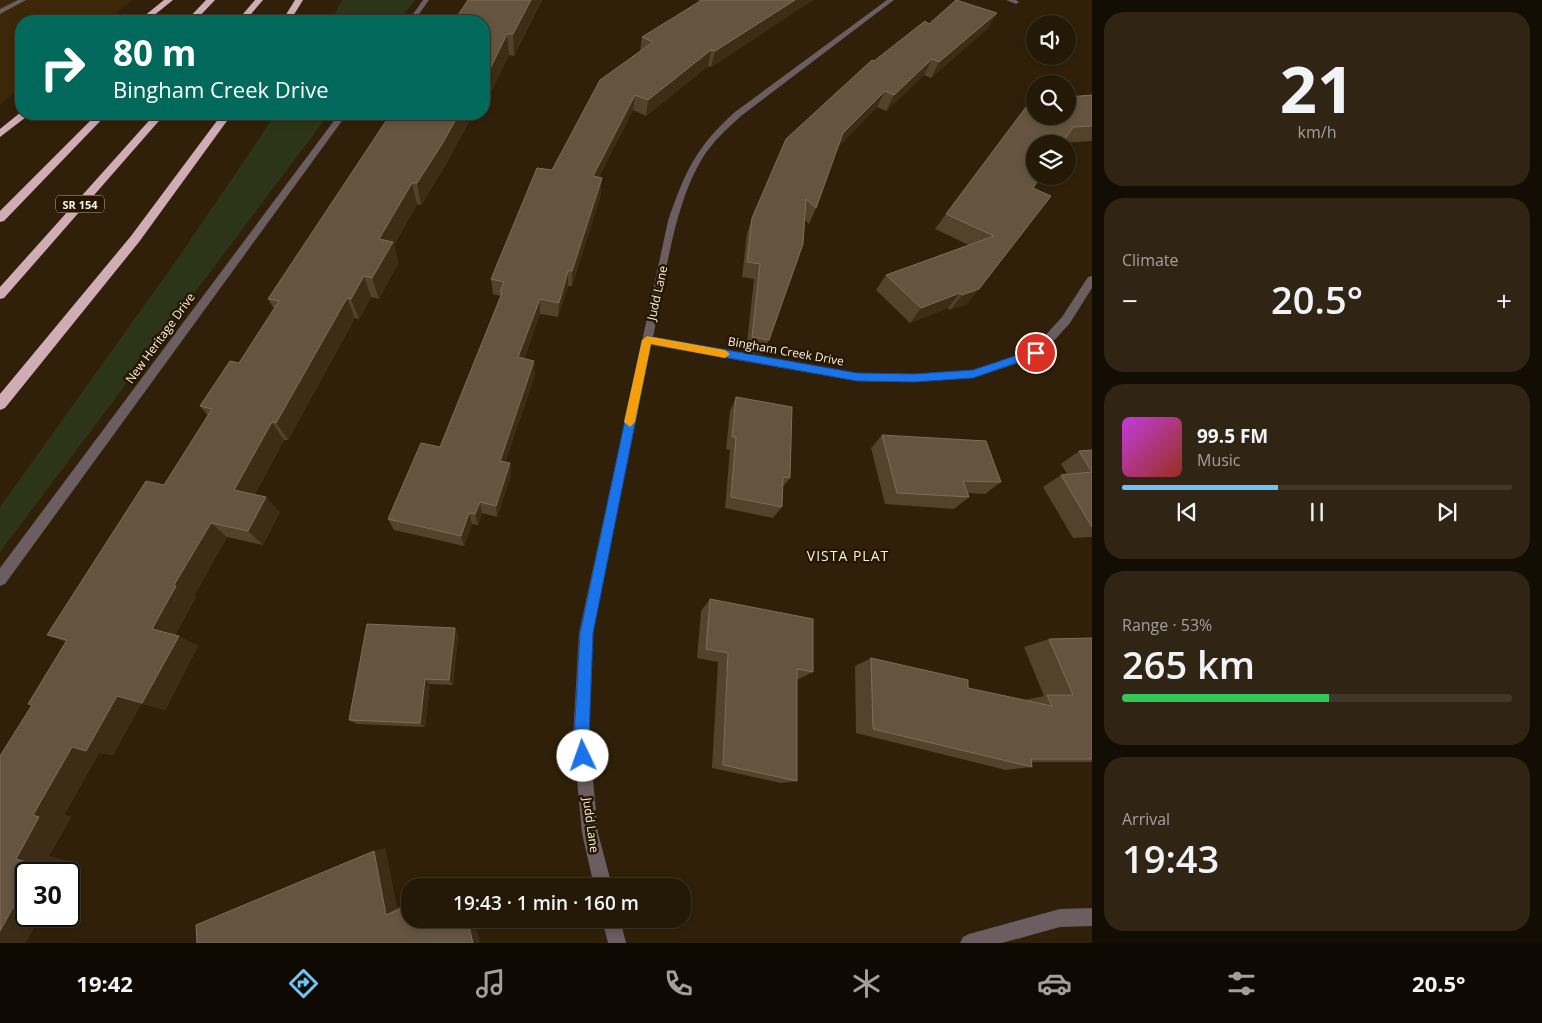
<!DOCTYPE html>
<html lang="en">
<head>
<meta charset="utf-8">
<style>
  body { margin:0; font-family:"Open Sans",sans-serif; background:#302515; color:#f1f3f6; height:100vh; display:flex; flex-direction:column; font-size:19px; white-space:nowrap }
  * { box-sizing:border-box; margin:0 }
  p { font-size:16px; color:#a3a09b }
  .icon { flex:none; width:28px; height:28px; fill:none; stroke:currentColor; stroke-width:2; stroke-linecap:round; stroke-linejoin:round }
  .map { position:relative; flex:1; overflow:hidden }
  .sheet { display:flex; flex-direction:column; gap:12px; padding:12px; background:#140d04; width:450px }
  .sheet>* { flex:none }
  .guide { position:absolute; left:15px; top:15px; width:475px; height:105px; border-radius:20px; box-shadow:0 2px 8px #0003,0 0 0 1px #413728; background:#00695c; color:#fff; overflow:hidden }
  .fabs { position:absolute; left:1026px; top:15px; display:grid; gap:10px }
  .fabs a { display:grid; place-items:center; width:50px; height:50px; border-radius:50%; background:#241807; box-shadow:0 2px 8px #0003,0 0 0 1px #413728; font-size:25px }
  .speed { position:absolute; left:15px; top:862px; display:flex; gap:10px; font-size:25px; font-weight:700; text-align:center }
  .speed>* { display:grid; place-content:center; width:65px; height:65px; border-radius:50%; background:#241807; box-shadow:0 2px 8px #0003,0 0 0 1px #413728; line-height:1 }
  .speed .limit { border:2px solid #111; border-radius:8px; background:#fff; color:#111 }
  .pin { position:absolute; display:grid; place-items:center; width:42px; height:42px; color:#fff; margin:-21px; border:2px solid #fff; border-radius:50%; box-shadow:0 1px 5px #0007 }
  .me { position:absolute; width:55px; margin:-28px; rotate:357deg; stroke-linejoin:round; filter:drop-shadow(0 0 4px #0008) }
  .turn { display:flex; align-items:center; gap:18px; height:105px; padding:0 15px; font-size:22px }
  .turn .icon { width:65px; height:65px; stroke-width:2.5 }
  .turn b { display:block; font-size:35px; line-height:42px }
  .big { font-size:38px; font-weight:600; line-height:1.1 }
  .sheet .tile { flex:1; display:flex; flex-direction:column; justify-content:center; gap:8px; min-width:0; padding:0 18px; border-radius:20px; background:#302515 }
  .sheet .dial { align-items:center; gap:0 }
  .dial b { font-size:65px; line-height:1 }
  .song { display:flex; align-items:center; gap:15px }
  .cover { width:60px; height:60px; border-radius:8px; background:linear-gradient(135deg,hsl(290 70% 55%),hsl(10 70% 35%)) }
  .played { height:5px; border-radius:2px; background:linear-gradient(90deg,#70c2f4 40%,#413728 40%) }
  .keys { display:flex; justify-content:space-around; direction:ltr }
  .heat { display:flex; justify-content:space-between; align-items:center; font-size:28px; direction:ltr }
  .charge { height:8px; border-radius:4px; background:linear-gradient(90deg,#34c759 53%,#413728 0) }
  .trip { position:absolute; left:401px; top:878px; width:290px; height:50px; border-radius:20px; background:#241807; box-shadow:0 2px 8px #0003,0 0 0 1px #413728; font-weight:600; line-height:50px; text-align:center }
  .dock { display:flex; height:80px; justify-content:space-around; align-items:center; background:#0e0a03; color:#a3a09b }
  .dock .icon { width:35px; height:35px }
  .dock .on { color:#70c2f4 }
  .dock b { font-size:22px; color:#f1f3f6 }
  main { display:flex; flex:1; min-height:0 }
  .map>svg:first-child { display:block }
  .built { fill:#3c2809 }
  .green { fill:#2d3519 }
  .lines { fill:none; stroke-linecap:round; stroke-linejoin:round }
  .minor { fill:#6b5d60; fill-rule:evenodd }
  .highway { fill:#d0acb5; fill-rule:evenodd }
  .wall { fill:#53422c }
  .shaded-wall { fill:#3d2d16 }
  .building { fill:#655540; stroke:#7d6d59 }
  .route { fill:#1a73e8; stroke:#114b97 }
  .slow { fill:#f59e0b }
  .labels { text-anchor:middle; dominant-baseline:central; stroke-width:5; stroke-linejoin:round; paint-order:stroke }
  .shield { fill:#261702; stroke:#bcb0a0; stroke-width:1 }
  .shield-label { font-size:11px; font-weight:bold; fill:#fcf1e4 }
  .street-label { font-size:12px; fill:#fcf1e4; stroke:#261702 }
  .neighbourhood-label { font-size:14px; letter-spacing:1px; fill:#fcf1e4; stroke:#261702 }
</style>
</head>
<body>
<main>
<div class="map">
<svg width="1092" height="943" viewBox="0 0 1092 943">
  <rect width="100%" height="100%" fill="#302009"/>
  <path class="built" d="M0 0H133L106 21H21V88L0 104Z"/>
  <g class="green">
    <path d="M342 0H415L399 21H331Z"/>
    <path d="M275 114H329L0 552V507L171 268 257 142Z"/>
  </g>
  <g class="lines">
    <g class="minor">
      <path d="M18 0H26L0 14V9Z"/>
      <path d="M423 0H429L414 21H408Z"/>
      <path d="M887 0H894L741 116C727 129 712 142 702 159 673 206 665 282 653 337L857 373 913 374 973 370 1032 350 1062 317 1088 277 1092 276V288L1070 323 1040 356 973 378 913 382 857 381 651 345 593 633 589 737 598 833 612 886H594L582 833 573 737 579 633 668 221C685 172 695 148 735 112Z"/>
      <path d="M1006 0H1016L1019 2 1016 4Z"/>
      <path d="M339 114H347L5 584 0 586V568Z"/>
      <path d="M1092 908V926L1060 927 1002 943H960L963 937 969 934 1060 909Z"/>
      <path d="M602 919H620L626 943H608Z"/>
    </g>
    <g class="highway">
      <path d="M164 0H173L147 21H138Z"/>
      <path d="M206 0H215L195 21H186Z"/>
      <path d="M255 0H263L245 21H237Z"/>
      <path d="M295 0H303L290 21H282Z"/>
      <path d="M21 112V114H30L0 137V129Z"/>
      <path d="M97 114H107L4 221 0 222V211Z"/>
      <path d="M155 114H165L4 298 0 299V287Z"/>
      <path d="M222 114H232L139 242 5 408 0 410V394L131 236Z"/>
    </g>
  </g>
  <g class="wall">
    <path d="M542 0 514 56 509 55 484 106V21Z"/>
    <path d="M696 0H813L711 67 708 66 646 116 633 110 599 177 601 194 572 286H568L558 317 540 314 524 359 535 375 505 462 510 463 511 475 497 517 482 513 478 525 472 524 464 546 394 530 388 519 440 447 500 298V296L493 294 491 279 552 170 640 51 642 37 700 1Z"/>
    <path d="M997 13 988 28 931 78 924 75 886 111 877 107 838 147 816 208 809 224 805 220 769 340 762 354 746 352 754 279 742 277 747 233 752 218 874 61 929 24Z"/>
    <path d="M1092 95V141L1063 143 1033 188 967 304 950 310 948 308 910 323 876 290 886 275 969 245 935 229 946 214Z"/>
    <path d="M394 114H473L445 166 421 205 417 204 394 245 398 263 379 299 371 297 359 319 355 318 288 440H284L255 494 280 512 263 545 227 537 194 596 196 597 175 635 198 646 165 710 141 703 113 755 99 753 64 815 71 817 49 856 69 862 63 874H26L32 705 67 642 47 635 164 485 208 416 200 406 239 363 274 309 268 299Z"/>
    <path d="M736 397 790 478 782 488V507L773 518 725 508 730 450 726 449 730 411Z"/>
    <path d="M882 435 1001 482 985 494 968 493 969 497 954 509 885 504 871 448Z"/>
    <path d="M1092 450V537L1073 538 1043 487 1061 475 1067 474 1061 464 1079 451Z"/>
    <path d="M710 599 813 672 797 680V781L781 783 712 768 718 662 697 658 701 611Z"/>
    <path d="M455 628 458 635 453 685 430 684 425 727 357 724 349 720Z"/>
    <path d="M1092 638V762H1031L1032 767 1006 770 856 733 855 666 871 658 968 688 1025 700 1044 696 1024 647 1049 639Z"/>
    <path d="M385 848 397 908 410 902V919H474L480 943H197Z"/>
    <path d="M464 879 466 886H448Z"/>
  </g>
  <g class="shaded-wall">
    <path d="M531 0H542L514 56 513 34Z"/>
    <path d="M795 0H813L711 67 715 51Z"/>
    <path d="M997 13 988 28 931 78 939 62Z"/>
    <path d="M507 34 509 55 484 106V81Z"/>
    <path d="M711 50 708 66 646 116 648 100Z"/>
    <path d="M932 59 924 75 886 111 894 95Z"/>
    <path d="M885 91 877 107 836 149 843 133Z"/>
    <path d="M635 95 633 110 592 192 593 176Z"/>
    <path d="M459 114H473L445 166 421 205 417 183Z"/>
    <path d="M602 178 601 194 572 286V271Z"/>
    <path d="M412 183 417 204 394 245 398 263 379 299 372 278 379 239Z"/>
    <path d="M568 271V286L558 317 559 303Z"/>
    <path d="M364 276 371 297 359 319 351 299Z"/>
    <path d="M979 289 967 304 950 310 962 295Z"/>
    <path d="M960 293 948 308 910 323 921 308Z"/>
    <path d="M347 298 355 318 288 440 276 423Z"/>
    <path d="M540 299V314L519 372 518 357Z"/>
    <path d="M534 361 535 375 501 473 500 461Z"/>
    <path d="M272 422 284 440 249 505 234 490Z"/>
    <path d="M510 463 511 475 497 517 496 506Z"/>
    <path d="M266 497 280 512 263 545 248 531Z"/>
    <path d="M480 502 482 513 478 525 475 514Z"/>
    <path d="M469 513 472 524 464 546 461 536Z"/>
    <path d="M211 523 227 537 194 596 196 597 173 639 152 629 174 585Z"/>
    <path d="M455 628 458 635 453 685 449 680Z"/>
    <path d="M179 636 198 646 165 710 142 703Z"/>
    <path d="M425 679 430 684 425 727 420 723Z"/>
    <path d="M117 696 142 703 113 755 99 753 64 815 71 817 49 856 69 862 63 874H32L16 859 33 815 72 747Z"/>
    <path d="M385 848 397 908 386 915 374 851Z"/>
    <path d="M464 879 466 886H459V884Z"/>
    <path d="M26 884V916H40L26 943H0V931Z"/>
    <path d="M467 919H474L480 943H473Z"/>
  </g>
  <g class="building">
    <path d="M468 0H531L513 34H507L484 81V21H454Z"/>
    <path d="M702 0H795L715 51 711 50 648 100 635 95 593 176 602 178 572 271H568L559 303 540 299 518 357 534 361 500 461 510 463 496 506 480 502 475 514 469 513 461 536 388 519 421 443 440 447 502 293 500 292 504 282 491 279 537 168 552 170 600 80 653 42 642 37Z"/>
    <path d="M956 0 997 13 939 62 932 59 894 95 885 91 843 133 816 208 806 199 803 244 769 340 752 337 760 264 747 262 752 218 786 139 872 60 874 61 925 21 929 24Z"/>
    <path d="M1092 95V126L1073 127 1062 144H1035V176H1041L1033 188 1051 196 979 289 962 295 960 293 921 308 886 275 994 236 946 214 1032 99H1035V116H1068V97Z"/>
    <path d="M394 114H459L442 144 417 183H412L379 239 393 242 372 278 364 276 351 299 347 298 276 423 272 422 234 490 266 497 248 531 211 523 174 585 176 586 152 629 179 636 142 703 117 696 86 751 72 747 33 815 39 817 16 859 37 865 32 874H26V884L0 931V756L32 705 28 704 67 640 47 635 146 481 164 485 212 409 200 406 230 361 239 363 279 301 268 299 388 118 391 119Z"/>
    <path d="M736 397 792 407 790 478 783 477 782 507 731 497 736 437H732Z"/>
    <path d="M882 435 986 441 1001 482 963 481 969 497 897 493Z"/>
    <path d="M1092 450V527L1061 475 1092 472 1079 451Z"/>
    <path d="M710 599 813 619V672L797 669V781L723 765 728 653 706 649Z"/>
    <path d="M367 624 455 628 449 680 425 679 420 723 349 720Z"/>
    <path d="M1092 638V759H1031L1032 767 873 729 871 658 968 680V688L1052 706 1047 695H1073L1049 639Z"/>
    <path d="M374 851 386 915 410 905V919H467L473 943H197L196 925Z"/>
  </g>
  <path class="route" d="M647 336 857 373 914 374 973 370 1036 349 1041 353 1039 355 973 378 914 382 857 381 651 344 593 633 589 737 590 756 588 762 583 764 578 762 574 737 580 633 642 340Z"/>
  <path class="slow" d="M647 336 725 350 730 354 725 358 651 344 635 422 630 427 624 422 642 340Z"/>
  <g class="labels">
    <rect class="shield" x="56" y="195.5" width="48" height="17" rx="4"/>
    <g class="shield-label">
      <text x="80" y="204">SR 154</text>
    </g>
    <g class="street-label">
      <text transform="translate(657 293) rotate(-77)">Judd Lane</text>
      <text transform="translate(160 338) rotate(-54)">New Heritage Drive</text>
      <text transform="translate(786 351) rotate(10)">Bingham Creek Drive</text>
      <text transform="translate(591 825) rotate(82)">Judd Lane</text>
    </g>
    <g class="neighbourhood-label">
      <text x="848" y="555">VISTA PLAT</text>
    </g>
  </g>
</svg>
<div class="fabs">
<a><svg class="icon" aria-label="sound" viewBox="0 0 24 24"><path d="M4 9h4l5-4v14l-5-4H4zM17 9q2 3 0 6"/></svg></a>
<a><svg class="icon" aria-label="search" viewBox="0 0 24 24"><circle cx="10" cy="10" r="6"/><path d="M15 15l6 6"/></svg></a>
<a><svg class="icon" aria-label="layers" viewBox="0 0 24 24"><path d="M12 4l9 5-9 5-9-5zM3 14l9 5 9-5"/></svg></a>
</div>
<div class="speed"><div class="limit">30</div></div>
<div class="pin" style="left:1036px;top:353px;background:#d93025"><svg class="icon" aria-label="arrive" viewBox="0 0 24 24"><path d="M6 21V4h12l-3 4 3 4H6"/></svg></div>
<svg class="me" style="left:583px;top:756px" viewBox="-20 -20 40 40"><circle r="19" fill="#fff"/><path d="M0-13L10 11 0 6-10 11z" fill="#1a73e8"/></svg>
<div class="trip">19:43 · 1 min · 160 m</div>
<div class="guide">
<div class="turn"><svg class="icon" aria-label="right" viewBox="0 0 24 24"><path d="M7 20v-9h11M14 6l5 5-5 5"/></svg><div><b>80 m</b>Bingham Creek Drive</div></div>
</div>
</div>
<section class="sheet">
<div class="tile dial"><b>21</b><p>km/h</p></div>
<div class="tile"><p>Climate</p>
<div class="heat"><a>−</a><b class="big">20.5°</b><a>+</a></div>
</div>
<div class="tile">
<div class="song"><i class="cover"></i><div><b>99.5 FM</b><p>Music</p></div></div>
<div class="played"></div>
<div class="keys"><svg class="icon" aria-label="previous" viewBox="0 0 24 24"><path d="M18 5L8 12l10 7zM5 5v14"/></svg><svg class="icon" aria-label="pause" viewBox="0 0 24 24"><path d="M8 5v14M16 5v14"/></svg><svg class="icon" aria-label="next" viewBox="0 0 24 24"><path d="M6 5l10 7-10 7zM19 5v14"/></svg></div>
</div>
<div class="tile"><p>Range · 53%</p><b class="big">265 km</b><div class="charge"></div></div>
<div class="tile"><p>Arrival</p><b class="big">19:43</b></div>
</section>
</main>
<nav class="dock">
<b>19:42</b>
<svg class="icon on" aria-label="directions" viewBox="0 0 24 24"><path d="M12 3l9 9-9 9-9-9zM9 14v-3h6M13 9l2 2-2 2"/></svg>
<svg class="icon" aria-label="music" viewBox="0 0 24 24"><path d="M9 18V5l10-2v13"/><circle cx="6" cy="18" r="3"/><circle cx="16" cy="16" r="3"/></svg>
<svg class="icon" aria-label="phone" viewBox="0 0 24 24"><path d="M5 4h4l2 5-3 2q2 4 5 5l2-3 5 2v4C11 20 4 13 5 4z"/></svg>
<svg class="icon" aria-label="climate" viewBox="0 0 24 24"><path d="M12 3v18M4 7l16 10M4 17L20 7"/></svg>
<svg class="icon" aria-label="car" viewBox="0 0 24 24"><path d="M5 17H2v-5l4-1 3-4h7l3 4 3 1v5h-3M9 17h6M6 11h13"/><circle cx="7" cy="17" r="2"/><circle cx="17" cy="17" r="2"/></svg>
<svg class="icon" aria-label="filters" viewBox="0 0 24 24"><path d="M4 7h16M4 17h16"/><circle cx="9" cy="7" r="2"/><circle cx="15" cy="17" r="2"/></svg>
<b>20.5°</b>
</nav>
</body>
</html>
